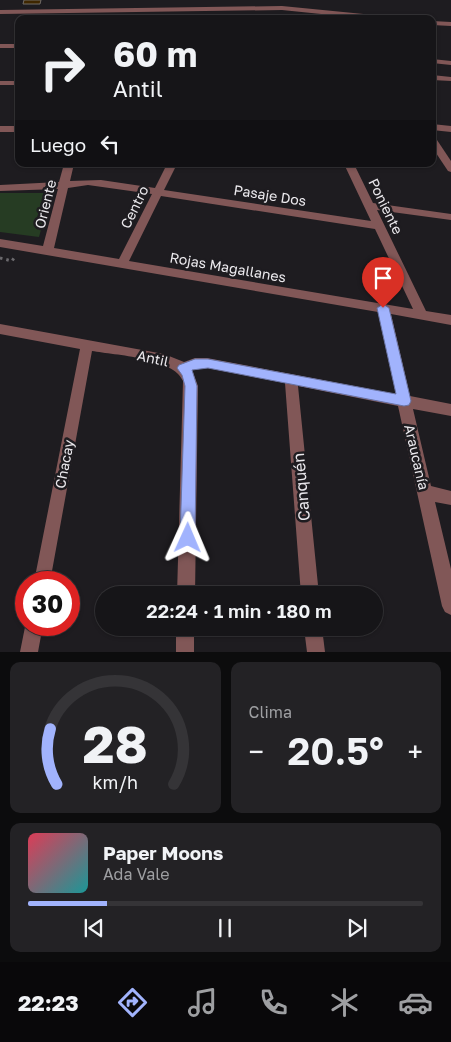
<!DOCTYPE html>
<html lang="es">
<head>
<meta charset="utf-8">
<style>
  body { margin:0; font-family:"Golos Text",sans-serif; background:#232225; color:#f1f3f6; height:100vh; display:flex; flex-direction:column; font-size:19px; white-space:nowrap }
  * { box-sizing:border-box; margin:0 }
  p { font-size:16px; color:#9e9fa2 }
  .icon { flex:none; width:28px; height:28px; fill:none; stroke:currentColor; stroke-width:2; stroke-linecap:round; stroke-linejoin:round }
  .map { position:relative; height:652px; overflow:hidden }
  .side { display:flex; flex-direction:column; gap:10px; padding:10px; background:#0c0c0d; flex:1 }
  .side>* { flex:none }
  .guide { position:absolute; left:15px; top:15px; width:421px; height:152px; border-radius:10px; box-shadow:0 1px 4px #0004,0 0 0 1px #353437; background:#161518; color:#f1f3f6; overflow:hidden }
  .speed { position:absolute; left:15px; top:571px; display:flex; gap:10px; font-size:25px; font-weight:700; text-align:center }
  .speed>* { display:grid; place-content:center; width:65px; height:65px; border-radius:50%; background:#161518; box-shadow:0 1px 4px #0004,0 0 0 1px #353437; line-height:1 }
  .speed .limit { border:8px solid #d22; background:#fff; color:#111 }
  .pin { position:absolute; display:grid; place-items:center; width:42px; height:42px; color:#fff; margin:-51px -21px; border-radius:50% 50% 50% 0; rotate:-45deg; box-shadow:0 0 5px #0007 }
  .pin .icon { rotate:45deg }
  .me { position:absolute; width:55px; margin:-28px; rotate:1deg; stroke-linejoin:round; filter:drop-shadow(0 0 4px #0008) }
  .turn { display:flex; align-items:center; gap:18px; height:105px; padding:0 15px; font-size:22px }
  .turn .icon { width:65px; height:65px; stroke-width:2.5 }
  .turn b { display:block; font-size:35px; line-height:42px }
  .then { display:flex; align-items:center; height:48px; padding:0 15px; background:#0003; gap:10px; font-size:19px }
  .big { font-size:38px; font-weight:600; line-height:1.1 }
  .side .card { flex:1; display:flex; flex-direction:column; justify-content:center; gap:8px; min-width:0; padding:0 18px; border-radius:10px; background:#232225 }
  .side .dial { align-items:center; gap:0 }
  .dial svg { height:130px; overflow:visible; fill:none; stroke:#353437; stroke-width:7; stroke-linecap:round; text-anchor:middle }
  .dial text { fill:#f1f3f6; stroke:none }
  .song { display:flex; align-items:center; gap:15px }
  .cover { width:60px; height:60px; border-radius:8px; background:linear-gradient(135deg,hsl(350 70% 55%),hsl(180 70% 35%)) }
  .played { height:5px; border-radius:2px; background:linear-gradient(90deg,#a1b3fd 20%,#353437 20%) }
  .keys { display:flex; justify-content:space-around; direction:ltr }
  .heat { display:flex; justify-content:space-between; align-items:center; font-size:28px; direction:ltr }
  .side .tiles { flex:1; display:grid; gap:10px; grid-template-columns:1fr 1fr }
  .card:last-child { grid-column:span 2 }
  .trip { position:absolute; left:95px; top:586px; width:288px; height:50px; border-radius:25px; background:#161518; box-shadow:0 1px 4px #0004,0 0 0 1px #353437; font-weight:600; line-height:50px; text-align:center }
  .tab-bar { display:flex; height:80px; justify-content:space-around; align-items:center; background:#09080a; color:#9e9fa2 }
  .tab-bar .icon { width:35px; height:35px }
  .tab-bar .on { color:#a1b3fd }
  .tab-bar b { font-size:22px; color:#f1f3f6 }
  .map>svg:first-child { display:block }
  .green { fill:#263c23 }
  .building { fill:#3f2700; stroke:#706c67 }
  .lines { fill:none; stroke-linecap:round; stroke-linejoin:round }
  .path { stroke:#6c6a6e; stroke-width:3; stroke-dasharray:2.5 4; stroke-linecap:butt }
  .minor { fill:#815757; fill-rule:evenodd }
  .route { fill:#a1b3fd; stroke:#6974a4 }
  .labels { text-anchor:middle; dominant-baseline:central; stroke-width:5; stroke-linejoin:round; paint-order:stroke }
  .street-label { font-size:14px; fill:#ebe9ed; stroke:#1e1c20 }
  .near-street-label { font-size:16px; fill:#ebe9ed; stroke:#1e1c20 }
</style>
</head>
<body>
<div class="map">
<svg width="451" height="652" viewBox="0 0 451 652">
  <rect width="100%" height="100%" fill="#1e1c20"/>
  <path class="green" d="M0 193H51L39 237 0 232Z"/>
  <path class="building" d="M24 0H41L40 4H23Z"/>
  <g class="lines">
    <path class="path" d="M0 258 12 261 14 258"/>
    <g class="minor">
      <path d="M282 6 394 17 397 19H370L282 10 0 14V10Z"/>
      <path d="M432 21 451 22V26L432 25Z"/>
      <rect x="0" y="44" width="19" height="4"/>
      <path d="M432 59 451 61V65L432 63Z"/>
      <path d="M432 75 451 77V81L432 80Z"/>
      <rect x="0" y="81" width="19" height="4"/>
      <path d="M432 124 451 126V132L432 130Z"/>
      <rect x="0" y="126" width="19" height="6"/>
      <path d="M432 136 435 137 451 161V172L448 171 432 147Z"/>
      <path d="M64 164H74L70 181 101 180 155 188 167 164H177L164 190 371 221 344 164H354L373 203 451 214V220L377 210 426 311 451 315V325L391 314 410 396 451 404V416L413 409 431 486 451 491V505L435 502 451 569V615L445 612 442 606 398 406 298 386 319 595H301L285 383 207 368 192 370 198 386 195 595H177L183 381C174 358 115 355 92 351L50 582H34L80 349 0 334V324L164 354 184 362 195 358H207L396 394 378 312 0 247V239L43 246 58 189 0 191V185L59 182ZM88 185 152 194 119 259 54 248 68 188ZM161 196 375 229 413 309 129 261Z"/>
      <path d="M26 622V625H43L38 652H20Z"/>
      <rect x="176" y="628" width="18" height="24"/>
      <path d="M304 628H322L325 652H307Z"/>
    </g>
  </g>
  <path class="route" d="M383 304 389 308 411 401 409 405 404 406 208 368 192 370 197 386 195 538 193 543 188 545 182 543 180 538 185 386 182 375 177 368 179 365 195 359H208L396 394 377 308Z"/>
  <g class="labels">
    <g class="street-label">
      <text transform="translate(270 195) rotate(9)">Pasaje Dos</text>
      <text transform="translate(45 204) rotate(-76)">Oriente</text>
      <text transform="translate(386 206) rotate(64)">Poniente</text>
      <text transform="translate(134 207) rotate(-64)">Centro</text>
      <text transform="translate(228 267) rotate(10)">Rojas Magallanes</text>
      <text transform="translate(153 358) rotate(12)">Antil</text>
      <text transform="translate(417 457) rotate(77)">Araucanía</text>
      <text transform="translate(64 464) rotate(-79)">Chacay</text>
    </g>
    <g class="near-street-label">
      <text transform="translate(301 487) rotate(-95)">Canquén</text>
    </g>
  </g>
</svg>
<div class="speed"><div class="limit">30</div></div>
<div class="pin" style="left:383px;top:308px;background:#d93025"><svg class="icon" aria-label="arrive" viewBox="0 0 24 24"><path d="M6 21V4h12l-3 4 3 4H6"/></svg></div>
<svg class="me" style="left:188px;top:538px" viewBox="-20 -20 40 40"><path d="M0-17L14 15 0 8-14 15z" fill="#a1b3fd" stroke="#fff" stroke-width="4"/></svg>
<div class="trip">22:24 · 1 min · 180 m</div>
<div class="guide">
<div class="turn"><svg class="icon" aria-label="right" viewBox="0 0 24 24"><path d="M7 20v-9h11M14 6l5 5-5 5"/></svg><div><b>60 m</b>Antil</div></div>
<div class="then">Luego<svg class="icon" aria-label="left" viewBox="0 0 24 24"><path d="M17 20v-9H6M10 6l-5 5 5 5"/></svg></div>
</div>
</div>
<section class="side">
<div class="tiles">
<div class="card dial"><svg viewBox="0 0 100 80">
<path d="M14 69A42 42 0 1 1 86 69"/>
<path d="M14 69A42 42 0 0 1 10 35" stroke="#a1b3fd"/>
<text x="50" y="56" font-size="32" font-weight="700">28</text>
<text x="50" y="72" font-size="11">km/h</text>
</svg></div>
<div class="card"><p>Clima</p>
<div class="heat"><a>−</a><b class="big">20.5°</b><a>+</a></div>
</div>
<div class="card">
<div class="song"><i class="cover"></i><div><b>Paper Moons</b><p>Ada Vale</p></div></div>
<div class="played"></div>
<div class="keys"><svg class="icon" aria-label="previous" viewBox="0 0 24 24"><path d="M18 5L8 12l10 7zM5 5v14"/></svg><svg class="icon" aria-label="pause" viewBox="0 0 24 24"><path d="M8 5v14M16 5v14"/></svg><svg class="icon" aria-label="next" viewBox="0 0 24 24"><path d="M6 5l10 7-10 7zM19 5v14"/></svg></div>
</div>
</div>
</section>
<nav class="tab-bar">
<b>22:23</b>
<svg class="icon on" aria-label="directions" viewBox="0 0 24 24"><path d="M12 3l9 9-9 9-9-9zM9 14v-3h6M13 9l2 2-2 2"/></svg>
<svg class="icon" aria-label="music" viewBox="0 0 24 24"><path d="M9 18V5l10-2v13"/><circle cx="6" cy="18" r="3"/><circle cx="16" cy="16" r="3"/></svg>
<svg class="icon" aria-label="phone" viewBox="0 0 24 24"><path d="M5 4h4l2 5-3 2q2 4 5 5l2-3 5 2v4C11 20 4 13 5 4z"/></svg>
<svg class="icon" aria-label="climate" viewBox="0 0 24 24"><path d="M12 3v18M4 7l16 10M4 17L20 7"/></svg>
<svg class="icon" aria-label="car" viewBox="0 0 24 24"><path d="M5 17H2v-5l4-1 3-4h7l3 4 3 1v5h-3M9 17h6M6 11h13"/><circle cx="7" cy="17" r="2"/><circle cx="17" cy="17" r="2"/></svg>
</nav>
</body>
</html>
